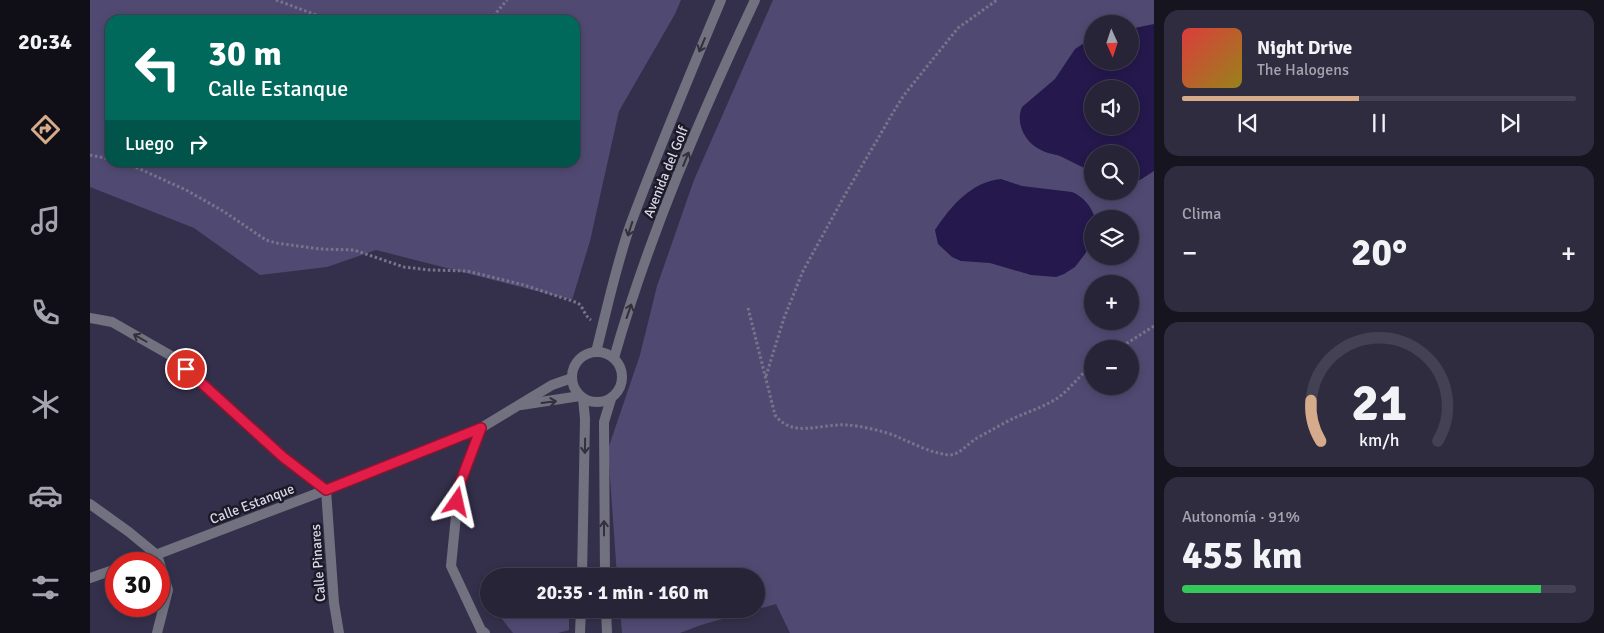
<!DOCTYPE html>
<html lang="es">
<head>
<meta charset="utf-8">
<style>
  body { margin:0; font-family:Signika,sans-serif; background:#2f2c40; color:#f1f3f6; height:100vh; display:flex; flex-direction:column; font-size:19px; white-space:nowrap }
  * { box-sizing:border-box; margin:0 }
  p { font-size:16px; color:#a4a4ae }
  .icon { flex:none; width:28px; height:28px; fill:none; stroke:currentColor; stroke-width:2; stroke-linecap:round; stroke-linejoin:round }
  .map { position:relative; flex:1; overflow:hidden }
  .side { display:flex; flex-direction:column; gap:10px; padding:10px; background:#15141f; width:450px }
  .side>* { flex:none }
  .banner { position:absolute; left:15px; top:15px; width:475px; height:152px; border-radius:15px; box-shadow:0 2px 8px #0003,0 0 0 1px #434153; background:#00695c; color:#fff; overflow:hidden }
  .needle { width:32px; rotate:177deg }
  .buttons { position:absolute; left:994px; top:15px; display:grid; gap:10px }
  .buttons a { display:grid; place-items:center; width:55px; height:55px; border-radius:50%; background:#272438; box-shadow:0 2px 8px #0003,0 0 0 1px #434153; font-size:25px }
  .speed { position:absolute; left:15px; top:552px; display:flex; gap:10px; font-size:25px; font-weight:700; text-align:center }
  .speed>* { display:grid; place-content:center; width:65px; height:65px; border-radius:50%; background:#272438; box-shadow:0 2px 8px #0003,0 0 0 1px #434153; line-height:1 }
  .speed .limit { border:8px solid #d22; background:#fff; color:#111 }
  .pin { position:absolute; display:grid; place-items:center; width:42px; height:42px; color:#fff; margin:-21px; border:2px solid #fff; border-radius:50%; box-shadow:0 1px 5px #0007 }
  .me { position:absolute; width:55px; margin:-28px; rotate:11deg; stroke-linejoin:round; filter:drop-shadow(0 0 4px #0008) }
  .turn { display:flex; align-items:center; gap:18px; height:105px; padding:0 20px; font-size:22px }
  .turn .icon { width:65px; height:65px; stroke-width:2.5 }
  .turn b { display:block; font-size:35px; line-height:42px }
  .then { display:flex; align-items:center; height:48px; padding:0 20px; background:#0003; gap:10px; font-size:19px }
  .big { font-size:38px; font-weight:700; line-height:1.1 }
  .side .widget { flex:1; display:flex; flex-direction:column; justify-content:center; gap:8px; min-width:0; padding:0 18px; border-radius:15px; background:#2f2c40 }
  .side .dial { align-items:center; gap:0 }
  .dial svg { height:130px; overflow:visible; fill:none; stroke:#434153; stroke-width:7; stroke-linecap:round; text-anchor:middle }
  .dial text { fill:#f1f3f6; stroke:none }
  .song { display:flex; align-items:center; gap:15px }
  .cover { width:60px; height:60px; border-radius:8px; background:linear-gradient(135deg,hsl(0 70% 55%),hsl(50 70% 35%)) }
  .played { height:5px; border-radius:2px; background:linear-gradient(90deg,#d6ab8b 45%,#434153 45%) }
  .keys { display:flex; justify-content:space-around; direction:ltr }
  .heat { display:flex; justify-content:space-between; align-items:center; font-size:28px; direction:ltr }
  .charge { height:8px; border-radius:4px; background:linear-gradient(90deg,#34c759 91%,#434153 0) }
  .trip { position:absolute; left:390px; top:568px; width:285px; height:50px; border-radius:25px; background:#272438; box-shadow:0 2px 8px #0003,0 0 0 1px #434153; font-weight:700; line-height:50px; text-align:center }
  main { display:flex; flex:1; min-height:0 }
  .tab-bar { display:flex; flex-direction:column; width:90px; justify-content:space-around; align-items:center; background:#100e16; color:#a4a4ae }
  .tab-bar .icon { width:35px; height:35px }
  .tab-bar .active { color:#d6ab8b }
  .tab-bar b { font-size:22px; color:#f1f3f6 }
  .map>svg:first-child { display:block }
  .green { fill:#504a72; fill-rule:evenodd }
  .water { fill:#25184c; fill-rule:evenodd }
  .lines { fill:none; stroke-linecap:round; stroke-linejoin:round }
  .path { stroke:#77748b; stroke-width:3; stroke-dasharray:2.5 2.5; stroke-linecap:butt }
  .minor { stroke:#72717f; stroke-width:10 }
  .oneway { stroke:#32303c }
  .route-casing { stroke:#92132f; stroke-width:12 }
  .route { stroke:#e11d48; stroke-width:9 }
  .labels { text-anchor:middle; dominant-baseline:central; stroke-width:5; stroke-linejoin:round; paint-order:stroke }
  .street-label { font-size:14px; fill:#d8d6e8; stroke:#1c1a26 }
</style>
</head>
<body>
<main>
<nav class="tab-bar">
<b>20:34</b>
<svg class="icon active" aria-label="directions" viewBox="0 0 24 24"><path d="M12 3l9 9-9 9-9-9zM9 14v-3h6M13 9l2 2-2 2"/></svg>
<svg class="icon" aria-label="music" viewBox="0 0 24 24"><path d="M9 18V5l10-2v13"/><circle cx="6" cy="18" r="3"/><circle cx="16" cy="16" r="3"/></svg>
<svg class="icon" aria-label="phone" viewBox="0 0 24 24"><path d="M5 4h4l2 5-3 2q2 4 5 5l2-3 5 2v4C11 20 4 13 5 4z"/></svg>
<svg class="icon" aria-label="climate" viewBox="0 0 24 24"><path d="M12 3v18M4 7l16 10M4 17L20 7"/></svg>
<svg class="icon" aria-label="car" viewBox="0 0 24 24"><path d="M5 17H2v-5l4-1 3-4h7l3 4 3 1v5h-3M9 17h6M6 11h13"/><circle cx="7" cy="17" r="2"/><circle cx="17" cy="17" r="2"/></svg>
<svg class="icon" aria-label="filters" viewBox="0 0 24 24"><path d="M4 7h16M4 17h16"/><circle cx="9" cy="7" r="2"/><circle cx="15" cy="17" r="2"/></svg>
</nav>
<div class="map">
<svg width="1064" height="633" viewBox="0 0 1064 633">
  <rect width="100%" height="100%" fill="#34304b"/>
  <g class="green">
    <path d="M0 0H591L585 14 529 111 500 241 482 300 286 250 237 267 170 275 104 228 0 187ZM20 20H485V162H20Z"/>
    <path d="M683 0H1064V633H700L686 604 611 625 590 633H532L530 609H666V576H527L518 449 550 355 567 286 604 180ZM1002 24H1040V61H1002ZM1002 89H1040V126H1002ZM1002 154H1040V191H1002ZM1002 219H1040V256H1002ZM1002 284H1040V321H1002ZM1002 349H1040V386H1002Z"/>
    <path d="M414 609H479V630L468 633H423L405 610Z"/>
  </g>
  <g class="water">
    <path d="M1064 24V171L1050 180 1040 182V154H1002V171C991 167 981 161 970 156 964 154 956 153 951 150 935 143 925 123 932 107L965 79 985 49 1002 38V61H1040V29ZM1002 89H1040V126H1002Z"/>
    <path d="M911 179 932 186 982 192C994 197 1002 207 1005 219H1002V241L995 254 985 267 974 274 966 277 941 275 900 263 871 261 862 257 848 244 845 230C861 206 881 182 911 179Z"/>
  </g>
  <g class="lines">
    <g class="path">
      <path d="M186 0 240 20"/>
      <path d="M400 20 417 0"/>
      <path d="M0 155 20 159"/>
      <path d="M32 162 41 165 96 190 133 211 176 240 186 243 230 249 264 250 314 267 340 270 377 271 434 285 488 303C494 308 494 315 501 320"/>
      <path d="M658 308 685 415C703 439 732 423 757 425 772 426 794 431 808 437 824 444 841 453 859 455 870 455 878 443 887 438 900 431 912 424 924 418 938 412 953 407 966 399 980 390 989 375 1002 366"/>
      <path d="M1028 349 1064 326"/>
      <path d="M676 376 694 318 713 271 756 193 804 111 814 95 868 28 907 0"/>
    </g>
    <g class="minor">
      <path d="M0 318 22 322 85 358 193 457 236 490 244 603 249 633"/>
      <circle cx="507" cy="377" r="25"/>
      <path d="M506 352C517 309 526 265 541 223 569 148 600 74 631 0"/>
      <path d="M524 358C559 235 611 115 665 0"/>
      <path d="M431 405 490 396"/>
      <path d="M391 428 369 486 361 566 391 630 395 633"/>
      <path d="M0 504 39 532 67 555"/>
      <path d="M42 564 236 490 391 428 462 385 482 378"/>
      <path d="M492 576 495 419 493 398"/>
      <path d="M515 576 514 422 521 399"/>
      <path d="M0 578 26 569"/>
      <path d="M516 609 517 633"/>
      <path d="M67 633 78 590 67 555"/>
      <path d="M490 633 491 609"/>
    </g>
  </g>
  <defs><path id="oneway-shaft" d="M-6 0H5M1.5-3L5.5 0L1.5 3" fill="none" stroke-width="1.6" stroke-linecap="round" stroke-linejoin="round" transform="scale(1.25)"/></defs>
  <g class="oneway">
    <use href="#oneway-shaft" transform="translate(612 45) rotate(113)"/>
    <use href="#oneway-shaft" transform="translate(596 159) rotate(-68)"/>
    <use href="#oneway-shaft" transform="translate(540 229) rotate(108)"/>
    <use href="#oneway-shaft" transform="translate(539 311) rotate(-71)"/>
    <use href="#oneway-shaft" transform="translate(50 338) rotate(-150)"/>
    <use href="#oneway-shaft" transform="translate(459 402) rotate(-7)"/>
    <use href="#oneway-shaft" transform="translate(495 446) rotate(91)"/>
    <use href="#oneway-shaft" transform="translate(514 528) rotate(-90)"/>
  </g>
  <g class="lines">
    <defs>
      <path id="route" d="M96 369 193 457 236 490 391 428 369 486 367 502"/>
    </defs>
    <use href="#route" class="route-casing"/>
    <use href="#route" class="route"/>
  </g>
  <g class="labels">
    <g class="street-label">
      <text transform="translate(576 172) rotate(-68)">Avenida del Golf</text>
      <text transform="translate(162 504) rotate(-21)">Calle Estanque</text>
      <text transform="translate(228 563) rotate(-94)">Calle Pinares</text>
    </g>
  </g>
</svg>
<div class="buttons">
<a><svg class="needle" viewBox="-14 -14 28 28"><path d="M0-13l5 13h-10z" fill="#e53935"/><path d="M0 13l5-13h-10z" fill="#a4a4ae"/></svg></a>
<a><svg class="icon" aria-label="sound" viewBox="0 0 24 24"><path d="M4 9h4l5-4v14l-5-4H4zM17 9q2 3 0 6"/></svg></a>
<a><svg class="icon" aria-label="search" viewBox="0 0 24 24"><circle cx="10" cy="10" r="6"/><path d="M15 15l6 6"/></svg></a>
<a><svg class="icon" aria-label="layers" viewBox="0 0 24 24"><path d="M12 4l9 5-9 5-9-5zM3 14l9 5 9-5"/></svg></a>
<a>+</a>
<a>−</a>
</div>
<div class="speed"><div class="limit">30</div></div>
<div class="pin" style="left:96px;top:369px;background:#d93025"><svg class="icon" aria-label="arrive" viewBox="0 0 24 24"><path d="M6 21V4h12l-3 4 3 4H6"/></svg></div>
<svg class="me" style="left:367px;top:502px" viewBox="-20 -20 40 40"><path d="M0-17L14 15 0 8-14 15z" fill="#e11d48" stroke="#fff" stroke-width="4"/></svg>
<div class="trip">20:35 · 1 min · 160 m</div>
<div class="banner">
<div class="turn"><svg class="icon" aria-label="left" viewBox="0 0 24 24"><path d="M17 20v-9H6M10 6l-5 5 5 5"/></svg><div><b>30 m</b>Calle Estanque</div></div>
<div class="then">Luego<svg class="icon" aria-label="right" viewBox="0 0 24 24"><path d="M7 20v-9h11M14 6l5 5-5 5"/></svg></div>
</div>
</div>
<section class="side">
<div class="widget">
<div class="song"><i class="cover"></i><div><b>Night Drive</b><p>The Halogens</p></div></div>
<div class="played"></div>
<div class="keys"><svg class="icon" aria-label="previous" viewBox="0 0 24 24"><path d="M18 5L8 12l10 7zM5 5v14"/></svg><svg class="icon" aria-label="pause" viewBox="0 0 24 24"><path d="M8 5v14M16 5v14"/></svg><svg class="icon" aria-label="next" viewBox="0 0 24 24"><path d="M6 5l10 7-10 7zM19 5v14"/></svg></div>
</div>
<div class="widget"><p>Clima</p>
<div class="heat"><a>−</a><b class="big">20°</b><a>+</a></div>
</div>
<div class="widget dial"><svg viewBox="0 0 100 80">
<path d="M14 69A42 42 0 1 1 86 69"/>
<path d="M14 69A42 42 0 0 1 8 44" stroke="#d6ab8b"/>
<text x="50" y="56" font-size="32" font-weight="700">21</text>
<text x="50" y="72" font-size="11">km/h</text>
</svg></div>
<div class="widget"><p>Autonomía · 91%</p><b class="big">455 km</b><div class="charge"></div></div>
</section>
</main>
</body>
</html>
